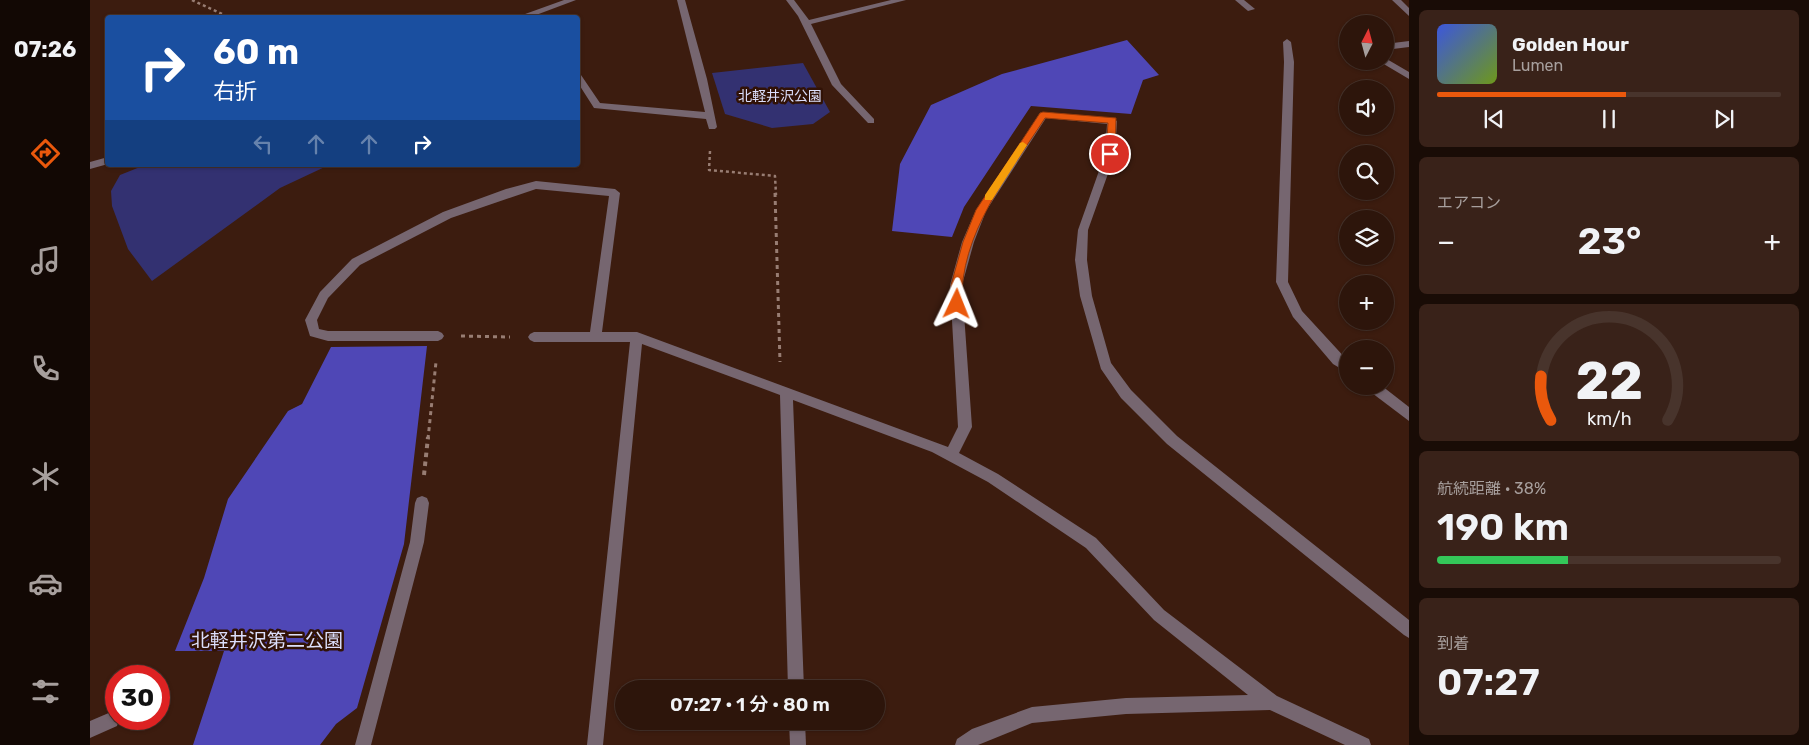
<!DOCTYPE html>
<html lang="ja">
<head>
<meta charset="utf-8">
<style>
  body { margin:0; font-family:Rubik,"Noto Sans JP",sans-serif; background:#392219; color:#f1f3f6; height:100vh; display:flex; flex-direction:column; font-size:19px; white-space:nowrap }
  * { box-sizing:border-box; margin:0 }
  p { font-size:16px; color:#a79f9d }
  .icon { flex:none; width:28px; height:28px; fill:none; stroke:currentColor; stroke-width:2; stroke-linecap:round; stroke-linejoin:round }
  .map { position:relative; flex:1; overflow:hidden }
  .sheet { display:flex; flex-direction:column; gap:10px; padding:10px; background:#190c06; width:400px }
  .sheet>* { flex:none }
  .guide { position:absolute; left:15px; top:15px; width:475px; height:152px; border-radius:5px; box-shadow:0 1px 4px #0004,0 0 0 1px #48342c; background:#1a4fa0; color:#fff; overflow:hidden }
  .needle { width:32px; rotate:6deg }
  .tools { position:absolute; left:1249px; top:15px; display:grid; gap:10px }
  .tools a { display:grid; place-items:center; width:55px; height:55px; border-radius:50%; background:#2d150b; box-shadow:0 1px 4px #0004,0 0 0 1px #48342c; font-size:25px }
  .speed { position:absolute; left:15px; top:665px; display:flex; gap:10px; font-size:25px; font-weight:700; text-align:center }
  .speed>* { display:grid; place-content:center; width:65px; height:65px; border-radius:50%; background:#2d150b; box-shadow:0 1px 4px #0004,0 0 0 1px #48342c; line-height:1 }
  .speed .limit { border:8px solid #d22; background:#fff; color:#111 }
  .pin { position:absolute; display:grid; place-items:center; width:42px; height:42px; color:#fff; margin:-21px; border:2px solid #fff; border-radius:50%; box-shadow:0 1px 5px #0007 }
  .me { position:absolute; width:55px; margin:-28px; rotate:2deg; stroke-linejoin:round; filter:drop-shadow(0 0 4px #0008) }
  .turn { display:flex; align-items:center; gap:18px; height:105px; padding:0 25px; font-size:22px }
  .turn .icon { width:65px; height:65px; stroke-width:2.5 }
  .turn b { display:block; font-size:35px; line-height:42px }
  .lanes { display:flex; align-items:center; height:48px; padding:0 25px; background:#0003; justify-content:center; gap:25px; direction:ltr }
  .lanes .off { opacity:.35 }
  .big { font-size:38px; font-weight:600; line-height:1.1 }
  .sheet .tile { flex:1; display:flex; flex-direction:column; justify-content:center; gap:8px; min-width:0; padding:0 18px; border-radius:8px; background:#392219 }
  .sheet .dial { align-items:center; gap:0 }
  .dial svg { height:130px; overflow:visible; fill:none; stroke:#48342c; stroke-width:7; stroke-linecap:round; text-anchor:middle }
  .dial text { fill:#f1f3f6; stroke:none }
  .song { display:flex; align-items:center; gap:15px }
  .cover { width:60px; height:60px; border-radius:8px; background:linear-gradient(135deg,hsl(230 70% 55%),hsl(80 70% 35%)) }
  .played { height:5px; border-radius:2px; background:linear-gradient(90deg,#ea580c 55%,#48342c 55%) }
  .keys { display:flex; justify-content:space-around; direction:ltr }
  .heat { display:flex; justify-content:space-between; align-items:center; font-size:28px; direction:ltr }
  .charge { height:8px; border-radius:4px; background:linear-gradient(90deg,#34c759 38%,#48342c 0) }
  .trip { position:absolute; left:525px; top:680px; width:270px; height:50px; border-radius:25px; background:#2d150b; box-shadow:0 1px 4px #0004,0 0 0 1px #48342c; font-weight:600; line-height:50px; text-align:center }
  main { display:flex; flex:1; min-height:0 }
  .tab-bar { display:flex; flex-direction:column; width:90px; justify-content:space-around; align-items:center; background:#120804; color:#a79f9d }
  .tab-bar .icon { width:35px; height:35px }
  .tab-bar .active { color:#ea580c }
  .tab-bar b { font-size:22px; color:#f1f3f6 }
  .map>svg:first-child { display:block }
  .green { fill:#333171 }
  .forest { fill:#4f47b6 }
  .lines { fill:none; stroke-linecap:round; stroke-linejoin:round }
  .path-far2 { stroke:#987d73; stroke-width:2.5; stroke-dasharray:3 3; stroke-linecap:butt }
  .path-far1 { stroke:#987d73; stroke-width:3; stroke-dasharray:4 4; stroke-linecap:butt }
  .path { stroke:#987d73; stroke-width:4; stroke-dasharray:4.5 4.5; stroke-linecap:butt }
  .minor { fill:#766670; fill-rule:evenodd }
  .route { fill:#ea580c; stroke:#983908 }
  .slow { fill:#f59e0b }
  .labels { text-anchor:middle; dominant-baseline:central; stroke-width:5; stroke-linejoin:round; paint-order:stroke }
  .far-park-label { font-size:14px; fill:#dcdffc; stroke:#311206 }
  .near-park-label { font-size:19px; fill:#dcdffc; stroke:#311206 }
</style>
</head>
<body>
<main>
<nav class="tab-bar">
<b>07:26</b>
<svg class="icon active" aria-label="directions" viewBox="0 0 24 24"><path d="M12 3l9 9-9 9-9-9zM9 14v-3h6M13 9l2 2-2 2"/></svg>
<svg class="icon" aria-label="music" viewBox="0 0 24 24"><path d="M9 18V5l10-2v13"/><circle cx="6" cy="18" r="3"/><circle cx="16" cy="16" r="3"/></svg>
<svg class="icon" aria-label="phone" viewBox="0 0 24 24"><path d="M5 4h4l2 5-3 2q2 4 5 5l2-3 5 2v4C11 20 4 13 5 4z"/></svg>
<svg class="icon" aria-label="climate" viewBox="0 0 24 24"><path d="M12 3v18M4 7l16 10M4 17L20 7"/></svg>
<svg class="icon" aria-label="car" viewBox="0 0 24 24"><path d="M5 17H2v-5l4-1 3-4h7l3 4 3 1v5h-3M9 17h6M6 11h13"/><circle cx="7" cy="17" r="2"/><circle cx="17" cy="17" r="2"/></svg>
<svg class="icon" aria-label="filters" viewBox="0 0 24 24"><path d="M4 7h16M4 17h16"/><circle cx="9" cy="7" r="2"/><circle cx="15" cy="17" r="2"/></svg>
</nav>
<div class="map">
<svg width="1319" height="745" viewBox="0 0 1319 745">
  <rect width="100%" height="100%" fill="#3c1c0f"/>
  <g class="green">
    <path d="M713 63 740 112 723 124 682 128 635 114 622 73Z"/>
    <path d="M55 165H239L190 188 62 281 38 249 22 206 21 191 30 175Z"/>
  </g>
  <g class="forest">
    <path d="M1037 40 1069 75 1053 80 1041 114 941 106 874 207 862 237 802 231 810 164 841 105 912 74Z"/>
    <path d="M337 346 314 544 267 708 246 724 230 745H103L134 651H85L114 578 138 499 198 411 212 404 241 347Z"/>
  </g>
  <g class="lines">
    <g class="path-far2">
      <path d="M102 0 141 18"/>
      <path d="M620 151 619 170 685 176 686 195"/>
    </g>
    <g class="path-far1">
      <path d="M685 193 690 362"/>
      <path d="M371 336 420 337"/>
      <path d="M338 439 346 362"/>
    </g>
    <path class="path" d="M334 475 338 437"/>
    <g class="minor">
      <path d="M474 0H486L438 18H424Z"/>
      <path d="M587 0H595L617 79 627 127 625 129H619L616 119 504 108 488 83V74L491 75 510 103 615 112Z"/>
      <path d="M696 0H704L719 20 801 0H816L721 24 751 84 784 119V123H778L742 85 708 16Z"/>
      <path d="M1145 0H1154L1165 9 1158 11Z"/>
      <path d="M1302 0H1311L1319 8V16Z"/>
      <path d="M1197 39 1201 42 1204 62 1198 282 1212 311 1258 361V373L1243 364 1203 317 1186 282 1194 62 1193 42Z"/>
      <path d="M1319 41V47L1295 50V44Z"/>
      <path d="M1295 58 1319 72V79L1292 63 1291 61H1295Z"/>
      <path d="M953 112 1022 118 1027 121 1025 154 998 230 997 260 1002 296 1021 363 1041 390 1087 436 1319 620V638L1314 635 1077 444 1031 398 1011 369 990 296 985 260 988 230 1015 154 1017 124 956 118 896 211 884 242 872 285 882 427 869 453 908 474 1006 538 1074 610 1187 696 1279 739 1281 745H1255L1180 710 1036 714 942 723 888 745H865L867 739 882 729 942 707 1036 698 1158 695 1064 620 996 548 898 482 842 452 703 400 714 689H698L690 395 552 344 513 745H497L540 342H444L440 340 438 337 440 334 444 332H500L519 196 446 189 361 218 270 265 238 298 227 320 229 329 238 331H348L352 333 354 336 352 339 348 341H238L220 336 215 320 230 292 262 259 353 212 416 189 446 181 525 189 530 193 512 332H547L858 447 868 427 860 285 872 242 886 210 950 113Z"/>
      <path d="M18 157V164L0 169V162Z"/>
      <path d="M1276 386H1292L1319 407V421L1278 390Z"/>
      <path d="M332 496 337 498 339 503 334 542 281 745H265L320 542 325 503 327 498Z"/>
      <path d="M21 712 26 714V719H29L27 726 0 738V721Z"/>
      <path d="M699 721H715L716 745H700Z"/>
    </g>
  </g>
  <path class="route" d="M953 112 1026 118 1025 154 1020 157 1016 154 1018 123 955 118C919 174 869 234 872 304L867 309 863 307 861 285 873 242 886 210 950 113Z"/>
  <path class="slow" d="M933 142 937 145 902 200H895V195L930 143Z"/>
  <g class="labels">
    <g class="far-park-label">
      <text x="690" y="96">北軽井沢公園</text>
    </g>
    <g class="near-park-label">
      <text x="177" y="640">北軽井沢第二公園</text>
    </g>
  </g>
</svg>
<div class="tools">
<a><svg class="needle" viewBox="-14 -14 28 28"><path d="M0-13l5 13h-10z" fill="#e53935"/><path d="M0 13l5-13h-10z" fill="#a79f9d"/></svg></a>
<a><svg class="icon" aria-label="sound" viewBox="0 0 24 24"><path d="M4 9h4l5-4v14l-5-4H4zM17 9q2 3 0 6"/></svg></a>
<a><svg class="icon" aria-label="search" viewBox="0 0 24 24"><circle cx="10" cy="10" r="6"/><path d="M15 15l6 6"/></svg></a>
<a><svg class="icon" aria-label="layers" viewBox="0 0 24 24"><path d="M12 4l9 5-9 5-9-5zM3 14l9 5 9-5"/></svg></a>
<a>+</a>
<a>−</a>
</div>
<div class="speed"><div class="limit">30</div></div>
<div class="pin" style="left:1020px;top:154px;background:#d93025"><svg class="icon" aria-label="arrive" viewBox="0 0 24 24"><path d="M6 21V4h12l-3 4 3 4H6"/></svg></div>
<svg class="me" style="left:867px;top:304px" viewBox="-20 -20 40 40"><path d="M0-17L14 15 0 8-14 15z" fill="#ea580c" stroke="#fff" stroke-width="4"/></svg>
<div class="trip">07:27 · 1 分 · 80 m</div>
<div class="guide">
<div class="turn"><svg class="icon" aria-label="right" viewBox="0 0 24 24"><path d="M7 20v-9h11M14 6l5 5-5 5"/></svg><div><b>60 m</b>右折</div></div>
<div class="lanes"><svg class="icon off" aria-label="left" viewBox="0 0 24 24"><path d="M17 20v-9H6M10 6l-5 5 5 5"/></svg><svg class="icon off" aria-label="ahead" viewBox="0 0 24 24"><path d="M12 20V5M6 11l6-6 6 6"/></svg><svg class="icon off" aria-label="ahead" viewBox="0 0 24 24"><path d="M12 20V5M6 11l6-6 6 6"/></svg><svg class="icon" aria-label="right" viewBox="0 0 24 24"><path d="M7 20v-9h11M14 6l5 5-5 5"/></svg></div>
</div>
</div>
<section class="sheet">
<div class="tile">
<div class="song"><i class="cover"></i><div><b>Golden Hour</b><p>Lumen</p></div></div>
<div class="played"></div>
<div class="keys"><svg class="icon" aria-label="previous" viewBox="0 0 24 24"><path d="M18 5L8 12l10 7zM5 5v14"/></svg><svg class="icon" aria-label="pause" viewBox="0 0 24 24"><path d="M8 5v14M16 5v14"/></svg><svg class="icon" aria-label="next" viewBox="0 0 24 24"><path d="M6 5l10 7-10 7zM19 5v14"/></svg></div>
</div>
<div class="tile"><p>エアコン</p>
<div class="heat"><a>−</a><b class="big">23°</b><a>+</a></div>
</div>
<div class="tile dial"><svg viewBox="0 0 100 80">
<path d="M14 69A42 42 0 1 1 86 69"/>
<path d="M14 69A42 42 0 0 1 8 42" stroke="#ea580c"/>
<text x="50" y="56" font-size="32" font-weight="700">22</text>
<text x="50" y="72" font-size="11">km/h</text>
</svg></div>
<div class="tile"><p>航続距離 · 38%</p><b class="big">190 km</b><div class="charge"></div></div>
<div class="tile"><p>到着</p><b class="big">07:27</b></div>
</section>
</main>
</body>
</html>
